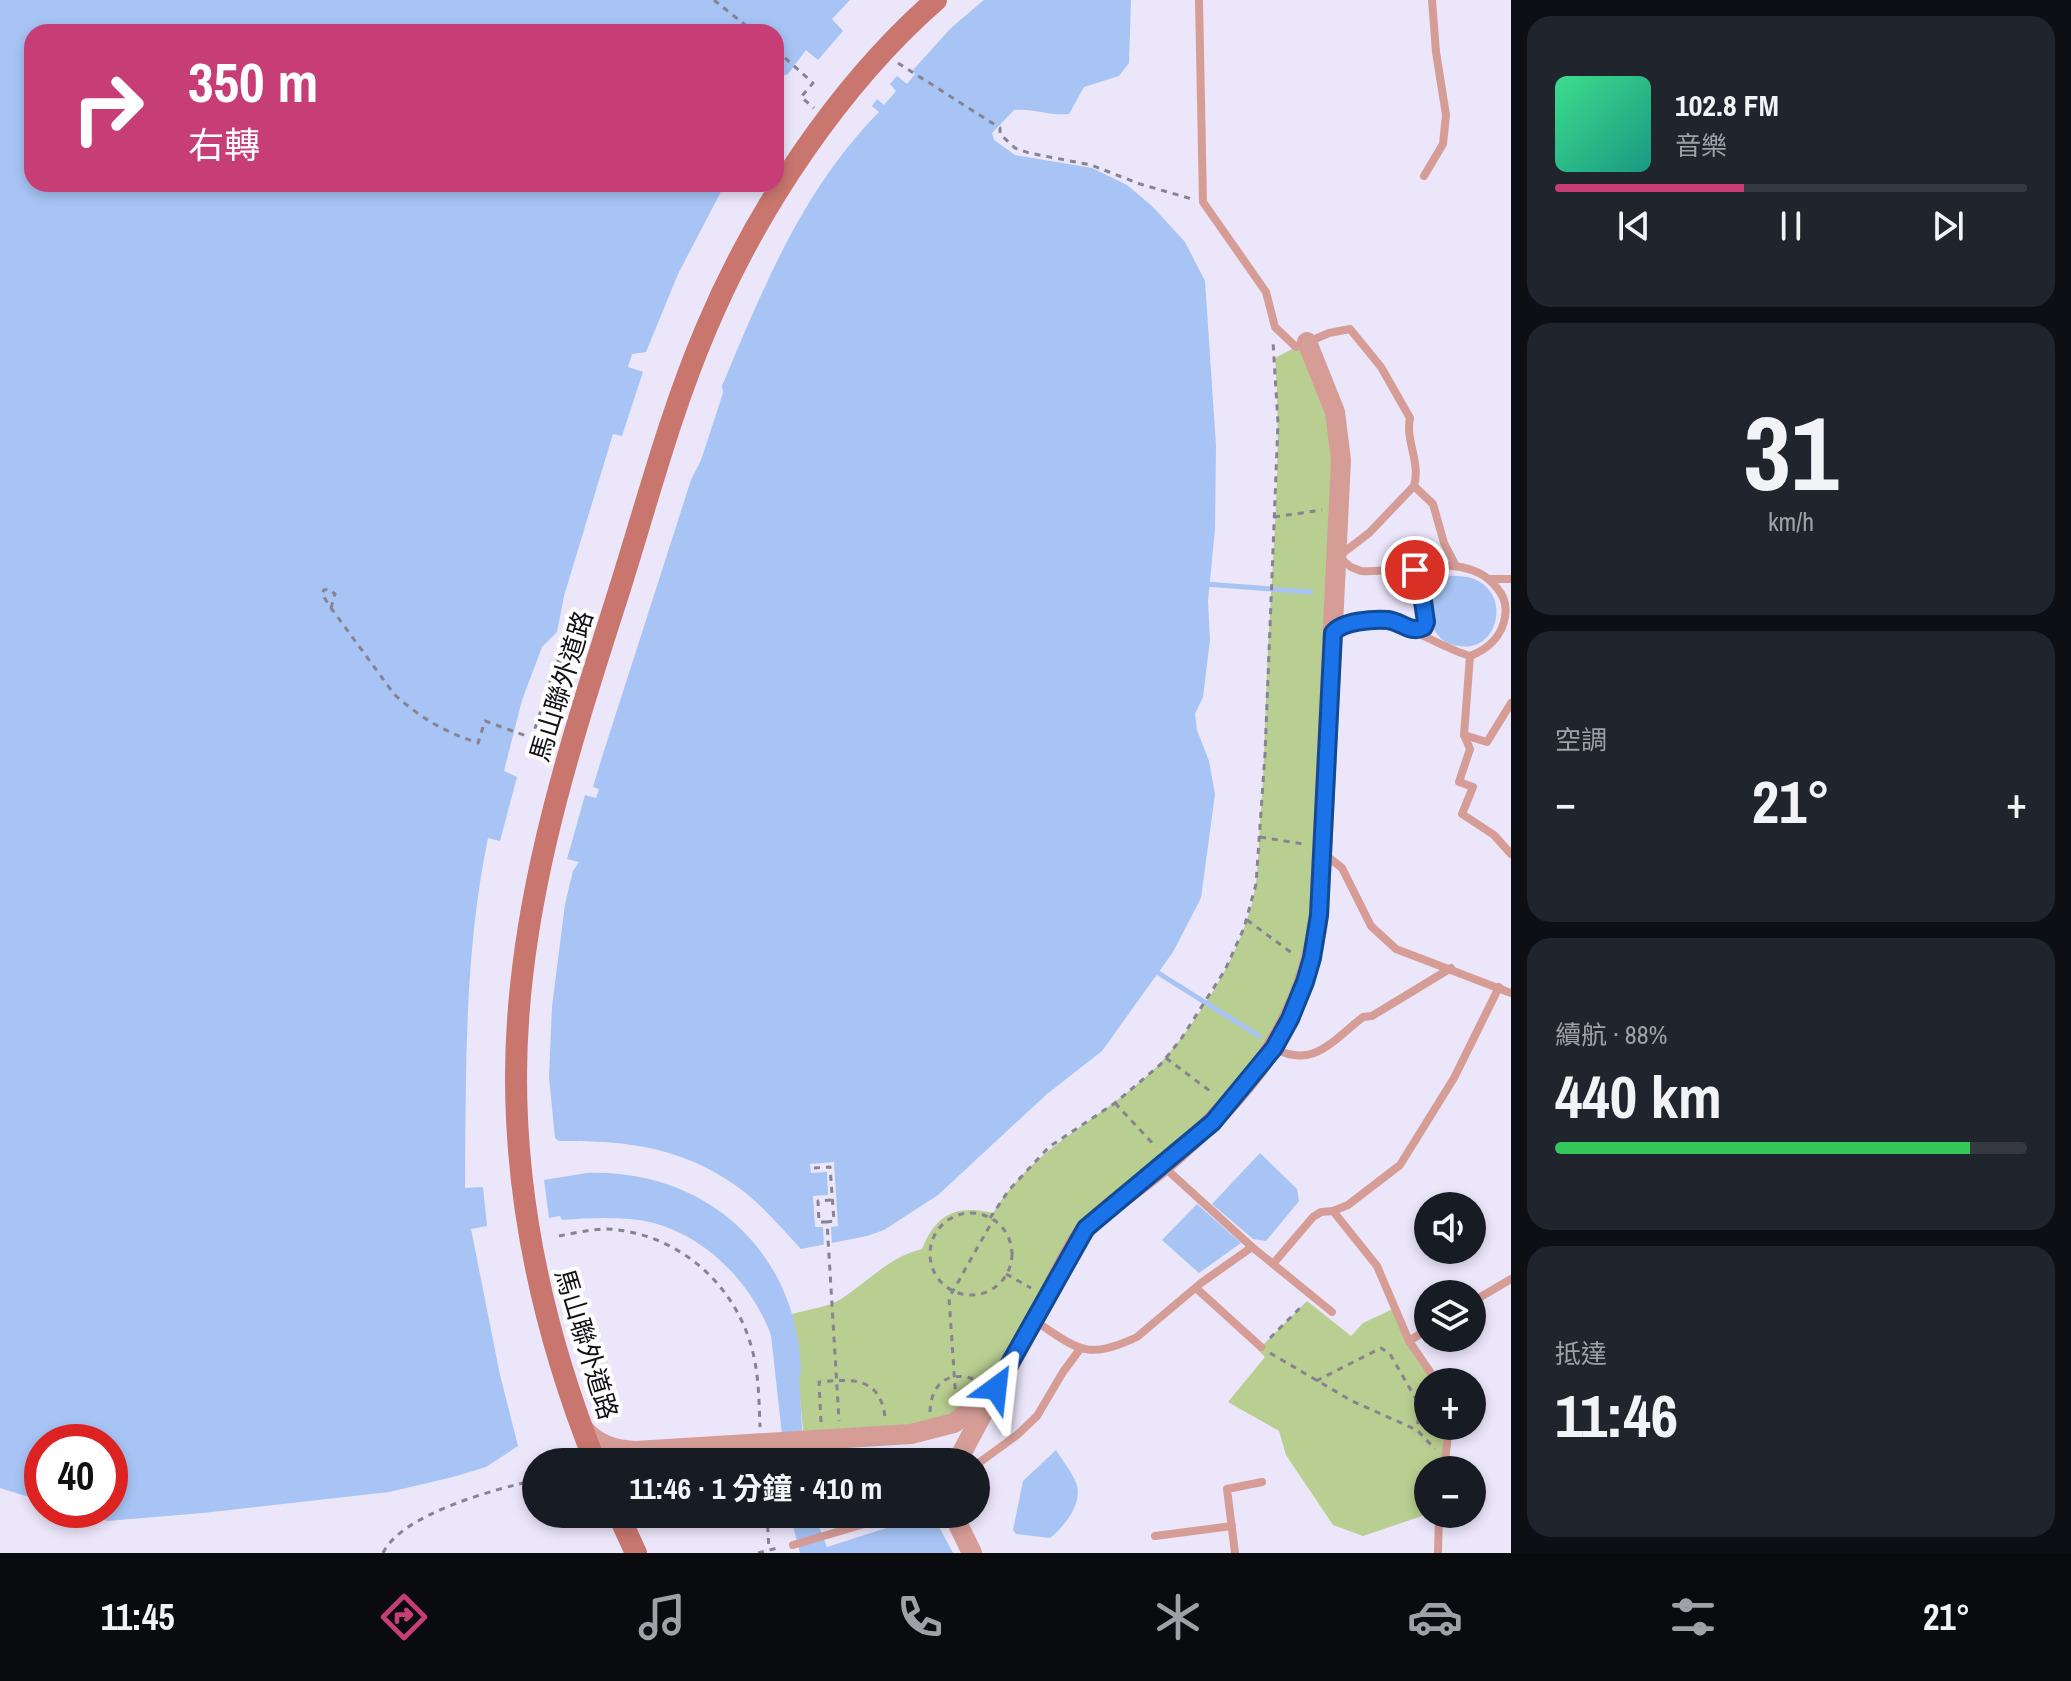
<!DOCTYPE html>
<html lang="zh-TW">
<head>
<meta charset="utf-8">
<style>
  body { margin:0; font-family:"Archivo Narrow","Noto Sans TC",sans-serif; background:#20242c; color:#f1f3f6; height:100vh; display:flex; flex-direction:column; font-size:30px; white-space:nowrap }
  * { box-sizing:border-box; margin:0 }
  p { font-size:26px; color:#9ea1a6 }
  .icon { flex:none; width:44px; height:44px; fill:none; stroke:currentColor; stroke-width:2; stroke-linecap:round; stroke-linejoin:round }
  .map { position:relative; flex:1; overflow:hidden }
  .details { display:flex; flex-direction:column; gap:16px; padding:16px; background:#0d0f14; width:560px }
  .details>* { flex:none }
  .hud { position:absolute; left:24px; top:24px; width:760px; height:168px; border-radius:24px; box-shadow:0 4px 12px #0003; background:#c73d76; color:#fff; overflow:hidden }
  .fabs { position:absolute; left:1414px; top:1192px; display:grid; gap:16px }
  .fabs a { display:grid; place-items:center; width:72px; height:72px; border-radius:50%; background:#171b24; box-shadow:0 4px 12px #0003; font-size:40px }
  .speed { position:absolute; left:24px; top:1424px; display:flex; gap:16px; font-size:40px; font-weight:700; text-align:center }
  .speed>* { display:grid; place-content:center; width:104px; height:104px; border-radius:50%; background:#171b24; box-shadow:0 4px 12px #0003; line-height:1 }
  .speed .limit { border:12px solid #d22; background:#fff; color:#111 }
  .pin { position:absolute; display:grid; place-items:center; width:68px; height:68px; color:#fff; margin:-34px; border:4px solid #fff; border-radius:50%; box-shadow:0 2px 8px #0007 }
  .me { position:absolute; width:88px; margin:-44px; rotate:30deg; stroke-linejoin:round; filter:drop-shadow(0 0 6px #0008) }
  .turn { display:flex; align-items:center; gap:28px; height:168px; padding:0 32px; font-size:36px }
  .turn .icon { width:104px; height:104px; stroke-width:2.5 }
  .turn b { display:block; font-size:56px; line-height:68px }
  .big { font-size:60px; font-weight:700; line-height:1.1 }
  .details .tile { flex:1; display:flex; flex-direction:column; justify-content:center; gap:12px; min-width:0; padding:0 28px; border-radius:24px; background:#20242c }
  .details .dial { align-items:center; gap:0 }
  .dial b { font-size:104px; line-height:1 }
  .song { display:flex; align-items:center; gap:24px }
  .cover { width:96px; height:96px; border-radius:12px; background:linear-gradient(135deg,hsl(150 70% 55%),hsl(170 70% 35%)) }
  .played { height:8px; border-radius:4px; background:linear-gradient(90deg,#c73d76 40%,#363941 40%) }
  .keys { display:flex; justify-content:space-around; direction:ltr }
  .heat { display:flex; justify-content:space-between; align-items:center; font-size:44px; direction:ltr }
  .charge { height:12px; border-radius:6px; background:linear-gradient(90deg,#34c759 88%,#363941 0) }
  .trip { position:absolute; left:522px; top:1448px; width:468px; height:80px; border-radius:40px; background:#171b24; box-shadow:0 4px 12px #0003; font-weight:700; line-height:80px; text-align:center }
  .tabs { display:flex; height:128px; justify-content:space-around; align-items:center; background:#090b0e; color:#9ea1a6 }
  .tabs .icon { width:56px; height:56px }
  .tabs .active { color:#c73d76 }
  .tabs b { font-size:36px; color:#f1f3f6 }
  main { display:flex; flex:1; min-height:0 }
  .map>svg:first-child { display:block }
  .green { fill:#b9ce91 }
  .water { fill:#a7c4f5 }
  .pier { fill:#ebe6fa }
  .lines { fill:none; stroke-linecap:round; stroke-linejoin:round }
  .stream { stroke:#a7c4f5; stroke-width:5 }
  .path { stroke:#878391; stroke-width:3; stroke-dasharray:6 6; stroke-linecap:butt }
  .service { stroke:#d69d97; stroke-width:8 }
  .tertiary { stroke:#d69d97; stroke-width:20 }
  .secondary { stroke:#c8766e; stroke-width:22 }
  .route-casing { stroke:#114b97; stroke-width:20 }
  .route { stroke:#1a73e8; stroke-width:14 }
  .labels { text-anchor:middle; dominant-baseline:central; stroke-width:8; stroke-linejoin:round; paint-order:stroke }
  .street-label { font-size:26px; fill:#111016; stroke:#fff }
</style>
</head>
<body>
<main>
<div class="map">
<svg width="1511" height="1553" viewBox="0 0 1511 1553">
  <rect width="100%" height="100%" fill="#ebe6fa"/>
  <g class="green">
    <path d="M1296 347H1300L1335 413 1319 915 1274 1048 1086 1228 996 1388 954 1423 804 1440 792 1314C807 1310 828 1307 841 1299 869 1281 889 1257 922 1249 936 1214 956 1204 993 1213 1041 1134 1125 1113 1179 1041 1210 1000 1239 953 1252 903 1259 877 1258 851 1260 824 1264 774 1265 723 1267 673 1271 568 1283 462 1275 358Z"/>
    <path d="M1307 1301 1351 1336 1363 1323 1395 1308 1437 1382H1428V1426H1449L1444 1470H1428V1514L1363 1536 1333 1525 1286 1455 1279 1431 1228 1402 1265 1357 1258 1350Z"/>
  </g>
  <g class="water">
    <path d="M0 0H850L832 19 843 31 818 60 806 50 788 74 776 78V32H32V184H725L678 274 646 352 632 354 628 367 643 372 622 436 613 434 564 596 557 632 542 647 522 700 504 771 517 777 500 841 488 838C464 954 466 1070 465 1188L483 1187 487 1226 471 1229 500 1375 518 1446 486 1467 453 1477 389 1492 203 1513 107 1521 73 1510H110V1442H42V1501L0 1488Z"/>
    <path d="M984 0H1131L1129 63 1119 76 1084 87 1069 114C1050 116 1033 108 1014 110L992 133 994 140 1015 155 1092 168 1127 185 1152 206 1185 242 1205 281 1216 446 1215 529 1208 601 1210 640 1203 697 1195 714 1197 730 1209 761 1215 794 1201 898 1173 952 1102 1051 1047 1094 938 1195 884 1230 867 1236 801 1249C780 1227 760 1202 735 1185 682 1147 623 1140 559 1141L555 1138 549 1077 552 1007 565 904 573 871 579 862 567 859 585 795 596 798 599 789 593 787 602 757 691 480 701 460 723 393 722 386C763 288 803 189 879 112L872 106 877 99 884 105 896 91 890 84 897 76 907 84 915 74 913 70 951 28Z"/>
    <path d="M1423 576C1440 577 1464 573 1478 581 1511 598 1497 653 1459 646 1451 645 1443 642 1438 635 1426 620 1426 594 1423 576Z"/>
    <path d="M1260 1153 1297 1189 1299 1201 1266 1241 1253 1239 1212 1204Z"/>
    <path d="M587 1173C706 1169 799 1252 801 1374L799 1375 804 1462H785L771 1335C752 1284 708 1238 654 1223 624 1216 592 1218 562 1220L560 1216 549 1218 544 1180Z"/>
    <path d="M1197 1204 1241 1243 1199 1273 1162 1240Z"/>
    <path d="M1056 1450C1062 1460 1072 1472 1076 1483 1084 1502 1064 1527 1050 1538L1016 1534 1013 1530 1023 1481Z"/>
    <path d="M790 1514H814L827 1547 924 1516 938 1525 953 1553H800Z"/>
  </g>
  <path class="pier" d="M834 1162 838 1226 831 1227 832 1246 824 1248 823 1227H815L813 1196 828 1195 827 1172 811 1173 810 1164Z"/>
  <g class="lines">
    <g class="stream">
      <path d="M1205 584 1311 592"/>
      <path d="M1155 971 1259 1036"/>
    </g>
    <g class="path">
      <path d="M714 0 754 32"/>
      <path d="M776 50 813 83 801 97 814 108"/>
      <path d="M898 63 1000 128V134L1015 148 1029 153 1091 165 1140 184 1192 199"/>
      <path d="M1274 517 1322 510"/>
      <path d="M331 608 335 594 329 589 324 590 322 594 331 608 394 694C420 718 445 732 478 743L485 721 532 738 557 660 575 667"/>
      <path d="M1260 837 1303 844"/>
      <path d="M1247 920 1292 953"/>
      <path d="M1166 1058 1214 1094"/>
      <path d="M1115 1103 1156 1147"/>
      <path d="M814 1168 830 1167 834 1221 827 1222 839 1421"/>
      <circle cx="971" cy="1254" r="41"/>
      <path d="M990 1218 1009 1190 1049 1147 1115 1103 1161 1064 1181 1039 1225 970 1244 928 1256 884 1265 754 1278 423 1273 342"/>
      <path d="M827 1222H819L818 1201 832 1200"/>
      <path d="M559 1236C575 1233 592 1229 608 1229 678 1233 737 1285 753 1353 759 1377 759 1403 760 1427"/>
      <path d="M1006 1274 1031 1288"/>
      <path d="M1270 1338 1304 1304"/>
      <path d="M1270 1353 1352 1401 1417 1430 1435 1449"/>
      <path d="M1316 1381 1381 1348 1390 1354 1420 1406 1417 1430"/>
      <path d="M956 1401 949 1298 993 1220"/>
      <path d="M930 1412C931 1381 951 1369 979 1381"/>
      <path d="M821 1422 819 1382C851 1379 880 1376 885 1417"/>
      <path d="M767 1514 769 1550"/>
      <path d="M383 1553C402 1514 495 1489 536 1480"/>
      <path d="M758 1553 781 1547"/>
    </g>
    <g class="service">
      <path d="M1199 0 1203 202 1266 292 1275 327 1296 347 1329 333 1350 329 1381 367 1410 418C1405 440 1421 463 1414 486L1369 533 1339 556"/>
      <path d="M1424 176 1443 144 1446 115 1436 52 1432 0"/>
      <path d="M1414 486 1433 504 1444 543 1456 566"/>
      <path d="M1411 569 1418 573 1426 622 1420 630H1414"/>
      <path d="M1490 579H1511"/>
      <path d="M1336 629C1386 603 1424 642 1470 656 1488 649 1502 636 1505 617 1507 606 1504 596 1497 588 1467 548 1402 574 1361 571L1351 567 1341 559"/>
      <path d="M1470 656 1464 735 1470 749 1459 782 1473 787 1462 814 1494 835 1511 854"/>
      <path d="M1464 735 1487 742 1511 703"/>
      <path d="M1323 853 1342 868 1371 926 1396 949 1511 993"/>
      <path d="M1274 1048C1313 1070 1333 1040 1363 1017L1372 1016 1451 968"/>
      <path d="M1333 1211 1348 1205 1400 1165 1454 1078 1499 987"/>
      <path d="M1252 1247 1273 1264 1313 1217 1321 1212 1333 1211 1377 1266 1409 1341 1437 1382"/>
      <path d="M1273 1264 1332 1312"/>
      <path d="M1196 1288 1261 1347"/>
      <path d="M1472 1302 1511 1279"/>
      <path d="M1035 1321C1078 1349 1086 1361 1137 1337L1201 1283 1252 1247 1164 1167"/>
      <path d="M1409 1341 1428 1329"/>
      <path d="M976 1465 1017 1435 1037 1416 1063 1372 1080 1349"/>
      <path d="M1444 1470 1449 1426"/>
      <path d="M1155 1536 1232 1526"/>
      <path d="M793 1545 898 1514"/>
      <path d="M1235 1553 1227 1489 1262 1482"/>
      <path d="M1438 1553 1439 1514"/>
    </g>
    <g class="tertiary">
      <path d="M582 1427C597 1444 612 1450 635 1451L911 1434 954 1423 985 1399"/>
      <path d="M957 1462C986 1406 1017 1351 1048 1296 1058 1278 1074 1241 1087 1228 1109 1205 1139 1186 1163 1166 1246 1096 1305 1026 1319 915L1341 460 1335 412 1307 342"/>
      <path d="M953 1514 972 1553"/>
    </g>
    <g class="secondary">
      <path d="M595 1462C546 1339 516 1210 516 1077 516 914 565 760 614 607 644 514 668 418 706 329 756 210 839 85 936 0"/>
      <path d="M618 1514 636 1553"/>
    </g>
  </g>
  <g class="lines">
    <defs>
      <path id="route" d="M996 1388 1086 1228 1213 1122 1274 1048 1290 1019 1305 982 1312 958 1319 915 1333 633C1342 621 1373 619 1388 620 1402 622 1411 634 1424 627L1426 622 1420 581 1415 570"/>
    </defs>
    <use href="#route" class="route-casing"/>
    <use href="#route" class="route"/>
  </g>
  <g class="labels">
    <g class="street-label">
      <text transform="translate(561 686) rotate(-73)">馬山聯外道路</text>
      <text transform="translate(587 1344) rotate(73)">馬山聯外道路</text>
    </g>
  </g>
</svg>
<div class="fabs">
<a><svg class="icon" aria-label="sound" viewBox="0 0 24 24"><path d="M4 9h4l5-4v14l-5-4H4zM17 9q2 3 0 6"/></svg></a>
<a><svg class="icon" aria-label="layers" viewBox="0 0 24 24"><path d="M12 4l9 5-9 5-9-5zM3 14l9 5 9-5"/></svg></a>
<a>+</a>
<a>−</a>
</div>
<div class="speed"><div class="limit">40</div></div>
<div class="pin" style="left:1415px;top:570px;background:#d93025"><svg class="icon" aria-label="arrive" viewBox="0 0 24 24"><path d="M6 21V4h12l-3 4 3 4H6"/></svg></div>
<svg class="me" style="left:996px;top:1388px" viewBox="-20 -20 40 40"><path d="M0-17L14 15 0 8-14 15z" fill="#1a73e8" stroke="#fff" stroke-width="4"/></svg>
<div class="trip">11:46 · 1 分鐘 · 410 m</div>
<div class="hud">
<div class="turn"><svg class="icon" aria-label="right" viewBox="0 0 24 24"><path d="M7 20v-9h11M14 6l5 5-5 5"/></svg><div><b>350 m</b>右轉</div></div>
</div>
</div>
<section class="details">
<div class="tile">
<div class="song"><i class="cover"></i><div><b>102.8 FM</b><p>音樂</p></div></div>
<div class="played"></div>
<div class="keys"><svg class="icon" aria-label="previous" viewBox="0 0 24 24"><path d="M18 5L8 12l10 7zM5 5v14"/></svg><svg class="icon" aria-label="pause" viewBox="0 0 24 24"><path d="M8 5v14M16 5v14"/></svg><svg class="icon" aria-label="next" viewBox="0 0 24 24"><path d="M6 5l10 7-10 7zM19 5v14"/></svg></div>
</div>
<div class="tile dial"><b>31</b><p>km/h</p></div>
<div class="tile"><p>空調</p>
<div class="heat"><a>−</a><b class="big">21°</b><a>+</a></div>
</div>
<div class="tile"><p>續航 · 88%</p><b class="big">440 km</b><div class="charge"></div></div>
<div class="tile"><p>抵達</p><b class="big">11:46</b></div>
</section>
</main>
<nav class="tabs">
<b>11:45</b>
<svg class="icon active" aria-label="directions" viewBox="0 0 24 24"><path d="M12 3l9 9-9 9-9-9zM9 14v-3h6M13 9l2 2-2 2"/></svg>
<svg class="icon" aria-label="music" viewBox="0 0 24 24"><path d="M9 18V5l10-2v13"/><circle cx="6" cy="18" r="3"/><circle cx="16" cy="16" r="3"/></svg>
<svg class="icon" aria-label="phone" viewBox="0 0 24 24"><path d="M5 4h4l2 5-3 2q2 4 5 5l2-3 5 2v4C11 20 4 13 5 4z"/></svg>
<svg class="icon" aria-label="climate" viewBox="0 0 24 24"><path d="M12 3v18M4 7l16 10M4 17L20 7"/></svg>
<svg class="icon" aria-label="car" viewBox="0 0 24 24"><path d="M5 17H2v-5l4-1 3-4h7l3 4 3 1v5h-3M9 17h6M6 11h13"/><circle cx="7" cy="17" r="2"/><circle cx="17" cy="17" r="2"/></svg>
<svg class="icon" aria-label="filters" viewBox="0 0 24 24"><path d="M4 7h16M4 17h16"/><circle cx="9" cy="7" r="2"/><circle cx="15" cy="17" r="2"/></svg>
<b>21°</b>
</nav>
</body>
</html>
